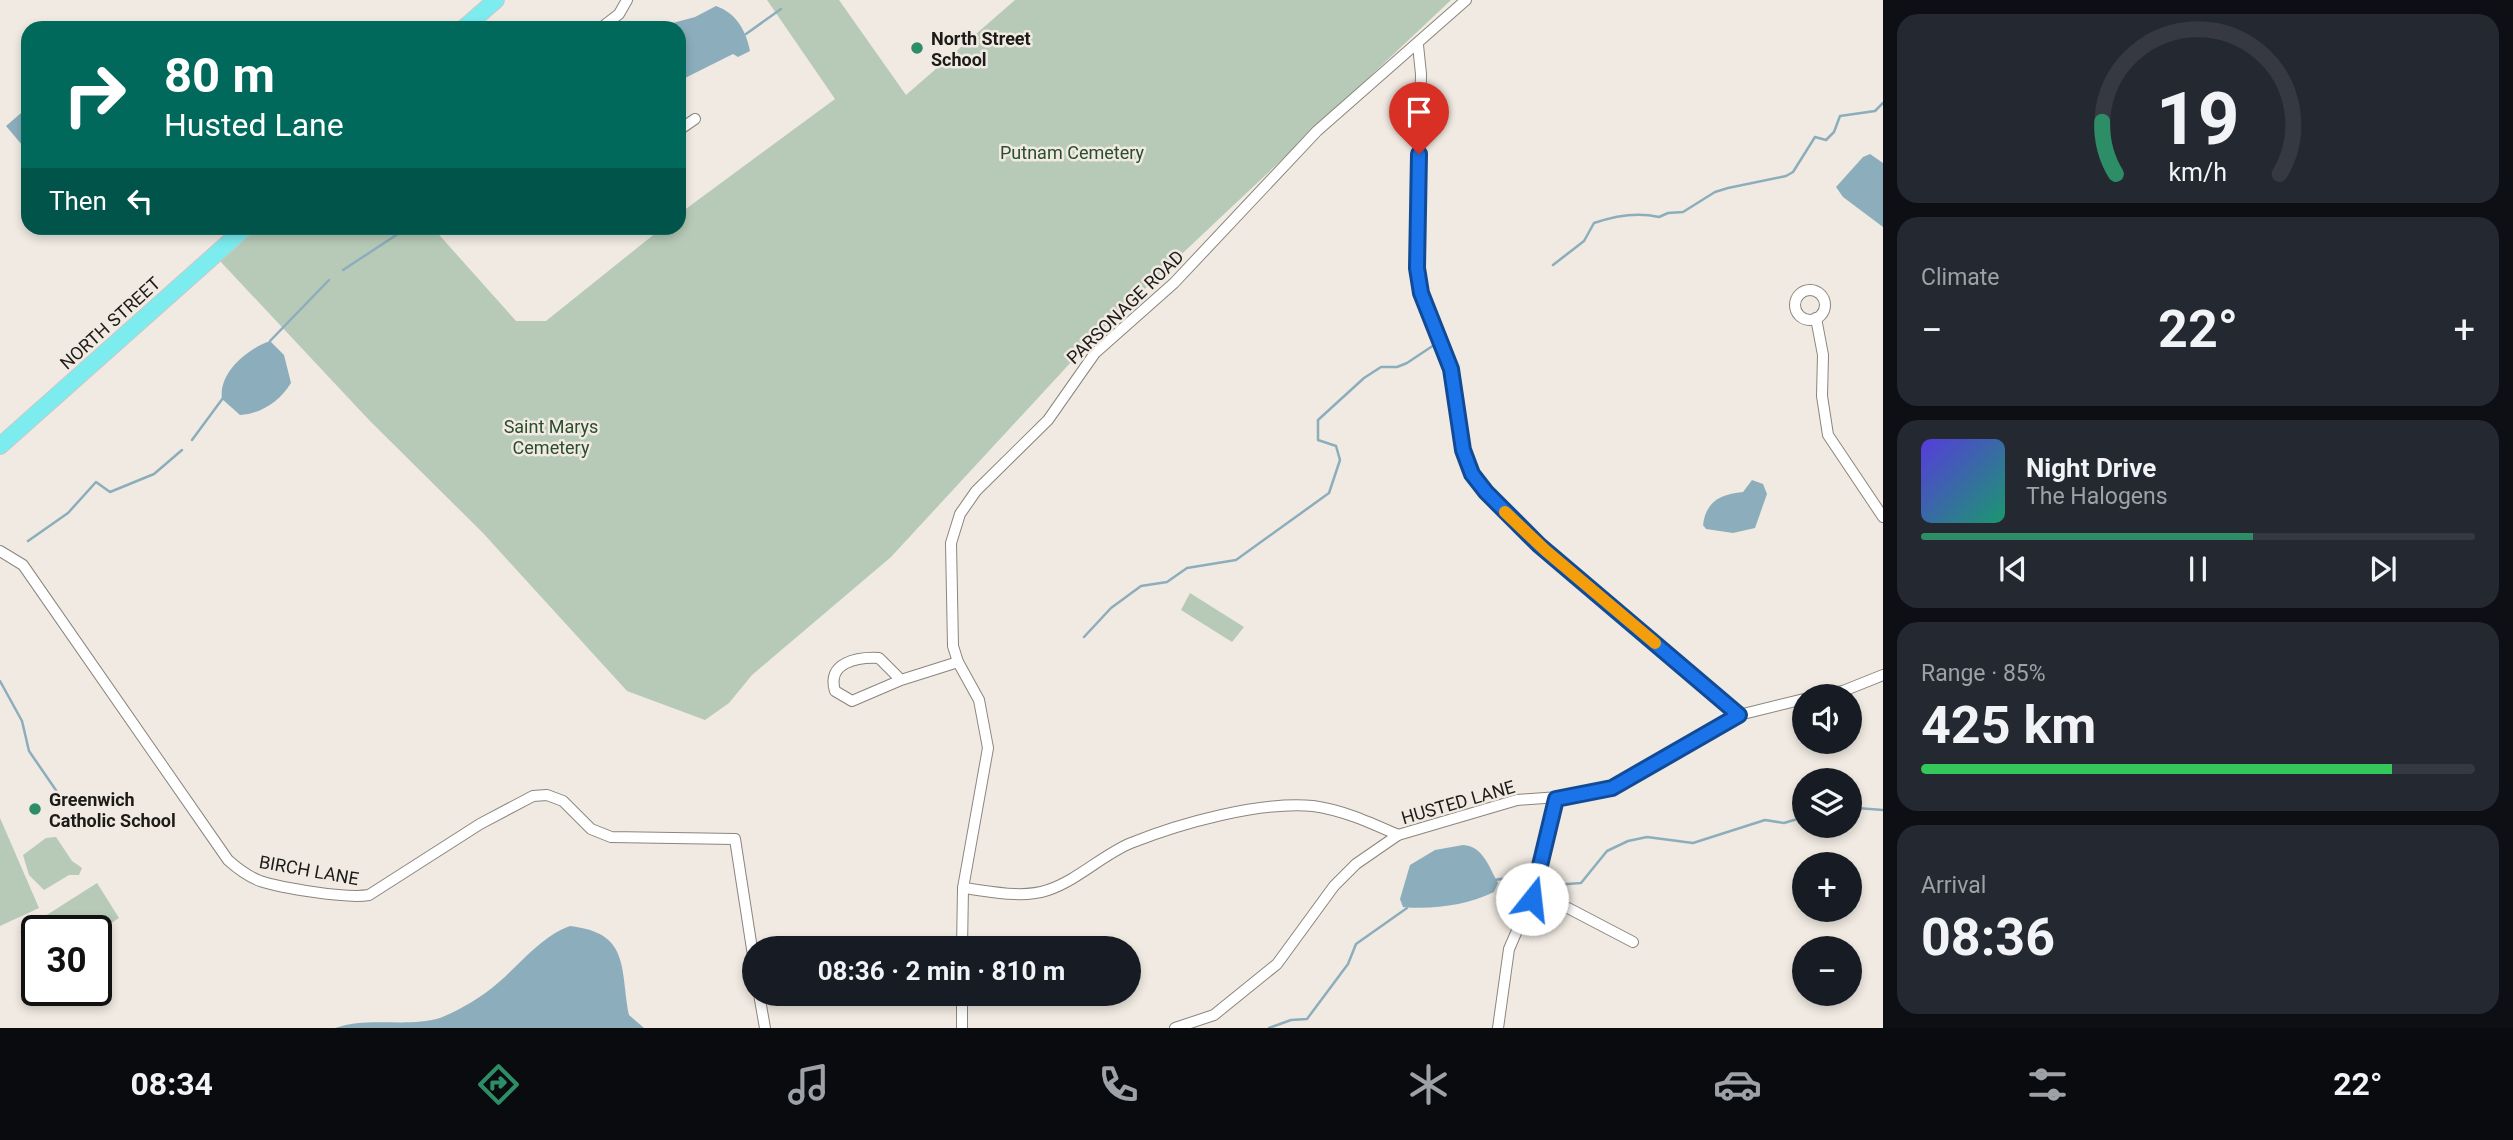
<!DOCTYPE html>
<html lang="en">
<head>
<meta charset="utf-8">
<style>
  body { margin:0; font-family:Roboto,sans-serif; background:#242831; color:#f1f3f6; height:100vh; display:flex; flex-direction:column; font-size:26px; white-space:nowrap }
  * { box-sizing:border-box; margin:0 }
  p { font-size:23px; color:#9ea1a6 }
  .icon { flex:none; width:38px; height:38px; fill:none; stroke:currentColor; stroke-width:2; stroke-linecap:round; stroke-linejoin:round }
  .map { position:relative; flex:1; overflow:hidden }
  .panel { display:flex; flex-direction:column; gap:14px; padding:14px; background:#0d0f14; width:630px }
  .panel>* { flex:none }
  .top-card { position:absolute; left:21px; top:21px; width:665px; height:214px; border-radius:21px; box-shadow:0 4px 10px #0003; background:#00695c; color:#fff; overflow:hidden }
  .fabs { position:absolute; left:1792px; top:684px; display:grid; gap:14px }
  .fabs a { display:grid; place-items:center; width:70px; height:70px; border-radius:50%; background:#171b24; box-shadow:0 4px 10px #0003; font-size:35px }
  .speed { position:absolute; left:21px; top:915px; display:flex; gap:14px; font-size:35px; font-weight:700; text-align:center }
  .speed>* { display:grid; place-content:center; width:91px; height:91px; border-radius:50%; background:#171b24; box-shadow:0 4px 10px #0003; line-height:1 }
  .speed .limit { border:4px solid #111; border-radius:10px; background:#fff; color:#111 }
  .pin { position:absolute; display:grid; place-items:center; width:60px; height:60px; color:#fff; margin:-72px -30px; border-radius:50% 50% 50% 0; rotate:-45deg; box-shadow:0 0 7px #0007 }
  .pin .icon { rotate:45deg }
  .me { position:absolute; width:77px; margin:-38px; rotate:16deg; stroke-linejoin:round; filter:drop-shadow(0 0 5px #0008) }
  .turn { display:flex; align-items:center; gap:24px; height:147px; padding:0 28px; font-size:32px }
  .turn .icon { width:91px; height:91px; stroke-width:2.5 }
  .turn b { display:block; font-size:49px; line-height:60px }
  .then { display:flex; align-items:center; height:66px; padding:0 28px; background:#0003; gap:14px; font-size:26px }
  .big { font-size:52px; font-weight:700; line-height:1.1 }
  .panel .widget { flex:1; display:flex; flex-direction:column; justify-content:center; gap:10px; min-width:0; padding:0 24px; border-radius:21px; background:#242831 }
  .panel .dial { align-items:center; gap:0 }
  .dial svg { height:182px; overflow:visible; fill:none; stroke:#363941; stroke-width:7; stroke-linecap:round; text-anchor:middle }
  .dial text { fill:#f1f3f6; stroke:none }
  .song { display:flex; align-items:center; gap:21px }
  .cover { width:84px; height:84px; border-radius:10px; background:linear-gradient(135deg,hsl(250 70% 55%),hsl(160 70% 35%)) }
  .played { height:7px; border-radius:4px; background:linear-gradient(90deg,#2c8d66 60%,#363941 60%) }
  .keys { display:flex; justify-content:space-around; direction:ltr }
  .heat { display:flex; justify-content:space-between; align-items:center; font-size:38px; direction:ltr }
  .charge { height:10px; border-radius:5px; background:linear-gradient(90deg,#34c759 85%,#363941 0) }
  .trip { position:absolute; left:742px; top:936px; width:399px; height:70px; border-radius:35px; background:#171b24; box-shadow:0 4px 10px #0003; font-weight:700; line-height:70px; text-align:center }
  .tabs { display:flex; height:112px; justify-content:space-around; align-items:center; background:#090b0e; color:#9ea1a6 }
  .tabs .icon { width:49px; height:49px }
  .tabs .selected { color:#2c8d66 }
  .tabs b { font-size:32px; color:#f1f3f6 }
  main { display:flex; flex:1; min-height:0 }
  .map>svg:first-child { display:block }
  .green { fill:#b7cab7 }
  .water { fill:#8caebc }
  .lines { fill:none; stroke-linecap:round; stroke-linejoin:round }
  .stream { stroke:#8caebc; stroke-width:2.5 }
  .street-casing { stroke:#8b857e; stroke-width:12 }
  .primary-casing { stroke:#c9c8c8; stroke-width:18 }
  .street { stroke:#fff; stroke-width:10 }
  .primary { stroke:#7decef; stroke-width:16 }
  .route-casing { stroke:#114b97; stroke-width:18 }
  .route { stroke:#1a73e8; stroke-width:12 }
  .slow { stroke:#f59e0b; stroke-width:12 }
  .poi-dot { fill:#2c8d66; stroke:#f0eae2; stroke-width:2.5 }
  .labels { text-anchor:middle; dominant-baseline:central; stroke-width:5; stroke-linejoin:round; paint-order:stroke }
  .poi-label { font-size:18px; font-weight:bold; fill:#1d1b18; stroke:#f0eae2; text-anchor:start }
  .park-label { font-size:18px; fill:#294e2c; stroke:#f0eae2 }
  .street-label { font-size:18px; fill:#1d1b18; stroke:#f0eae2 }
</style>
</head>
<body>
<main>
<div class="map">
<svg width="1883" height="1028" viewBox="0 0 1883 1028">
  <rect width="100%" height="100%" fill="#f0eae2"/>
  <g class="green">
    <path d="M767 0H839L906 95 1015 0H1451L1097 334 891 557 752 675 729 703 705 720 627 691 483 533 369 420 220 261 255 228H433L516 321H546L662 228H679V214L835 99Z"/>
    <path d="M1190 593 1244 627 1232 642 1181 610Z"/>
    <path d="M0 818 39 908 0 926Z"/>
    <path d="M56 837 72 861 82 868 79 875H69L44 890 29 875 23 855 46 838Z"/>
    <path d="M97 883 119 918 96 933 37 931V959L20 932Z"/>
  </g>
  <g class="water">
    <path d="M716 6C736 13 746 30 750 51L738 57 733 54 679 81V28H654L695 17Z"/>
    <path d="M28 107V152L6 126Z"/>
    <path d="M1870 154 1883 163V227L1843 197 1836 187 1863 157Z"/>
    <path d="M270 341 284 355 291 383C280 401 261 414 240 415L222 399C218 373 247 349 270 341Z"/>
    <path d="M1752 480 1763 484 1767 494 1755 528 1733 533 1706 529 1703 525C1706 501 1721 494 1743 492Z"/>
    <path d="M1463 845C1483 846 1489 867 1498 883L1494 892C1467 905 1433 910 1403 907L1400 899 1410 865 1435 850Z"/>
    <path d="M570 926C630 933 620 967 629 1015L644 1028H335C369 1016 406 1028 440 1018 462 1009 482 997 499 982 521 963 542 936 570 926Z"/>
  </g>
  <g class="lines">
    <g class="stream">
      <path d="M746 34 781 9"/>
      <path d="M1553 265 1584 241 1594 223C1614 216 1638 212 1659 217L1668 213 1683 212 1715 192 1728 188 1786 176 1793 172 1815 137 1826 140 1834 132 1840 116 1875 111 1883 103"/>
      <path d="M343 270 407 228"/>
      <path d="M270 341 329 280"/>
      <path d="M192 440 223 398"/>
      <path d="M28 541 68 513 96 482 110 492 154 474 182 450"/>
      <path d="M1084 637 1111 608 1141 586 1167 582 1187 568 1236 560 1329 493 1340 460 1336 446 1318 440V420L1364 378 1381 367H1397L1407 363 1434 345"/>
      <path d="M0 681 22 721 29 751 62 799"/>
      <path d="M1850 811 1857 808 1883 810"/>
      <path d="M1494 880 1523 876 1535 879"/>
      <path d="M1542 881 1554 885 1581 883 1607 851 1628 841 1647 837 1693 843 1765 820 1784 823 1804 817"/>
      <path d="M1269 1028 1291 1020 1307 1019 1348 964 1356 944 1407 908"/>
    </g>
    <defs>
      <g id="street">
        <path d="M601 28 619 14 627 0"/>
        <path d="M1418 45 1421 74 1417 268 1427 312 1451 369 1463 450 1472 474 1486 492 1539 545 1739 715"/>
        <path d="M679 130 695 119"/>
        <circle cx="1810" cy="305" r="15"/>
        <path d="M1816 318 1823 355 1822 396 1828 435 1883 517"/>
        <path d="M0 551 23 565 228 860C238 869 247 876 260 881 282 888 347 899 369 895L480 824 533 796 547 795 563 801 591 829 611 837 735 839 754 962"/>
        <path d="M901 680 879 658C858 657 826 662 835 691L852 701 901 680 958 662"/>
        <path d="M1814 696 1843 691 1883 675"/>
        <path d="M963 888C989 891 1022 899 1048 890 1078 880 1102 855 1131 843 1181 823 1260 801 1313 806 1343 810 1371 823 1398 835"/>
        <path d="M1532 899 1568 908 1633 942"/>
        <path d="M962 948 963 888 988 748 979 700 958 662 953 646 951 543 960 514 976 491 1048 420 1095 353 1174 283 1317 131 1466 0"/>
        <path d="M759 994 765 1028"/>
        <path d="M962 1028V994"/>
        <path d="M1175 1028 1214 1015 1277 964 1334 886 1356 864 1398 835 1517 800 1586 795 1612 788 1739 715 1804 699"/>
        <path d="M1498 1028 1509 949 1536 887 1556 799"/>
      </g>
      <g id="primary">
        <path d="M464 28 496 0"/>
        <path d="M0 446 245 228"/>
      </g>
    </defs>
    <use href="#street" class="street-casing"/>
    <use href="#primary" class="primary-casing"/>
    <use href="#street" class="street"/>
    <use href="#primary" class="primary"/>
  </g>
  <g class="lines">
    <defs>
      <path id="route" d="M1419 154 1417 268 1421 293 1451 369 1463 450 1472 474 1486 492 1539 545 1739 715 1612 788 1556 799 1532 899"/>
    </defs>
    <use href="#route" class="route-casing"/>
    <use href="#route" class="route"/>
    <path class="slow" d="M1505 512 1545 550 1655 643"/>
  </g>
  <g class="poi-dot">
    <circle cx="917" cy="48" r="7"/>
    <circle cx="35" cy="809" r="7"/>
  </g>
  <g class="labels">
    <g class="poi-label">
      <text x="931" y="38">North Street<tspan x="931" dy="21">School</tspan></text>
      <text x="49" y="799">Greenwich<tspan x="49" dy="21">Catholic School</tspan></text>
    </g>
    <g class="park-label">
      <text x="1072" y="152">Putnam Cemetery</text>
      <text x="551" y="426">Saint Marys<tspan x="551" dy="21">Cemetery</tspan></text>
    </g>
    <g class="street-label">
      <text transform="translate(1125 307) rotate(-44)">PARSONAGE ROAD</text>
      <text transform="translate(110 323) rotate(-42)">NORTH STREET</text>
      <text transform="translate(1458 802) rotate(-16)">HUSTED LANE</text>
      <text transform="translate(309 870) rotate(10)">BIRCH LANE</text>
    </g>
  </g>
</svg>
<div class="fabs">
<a><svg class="icon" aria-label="sound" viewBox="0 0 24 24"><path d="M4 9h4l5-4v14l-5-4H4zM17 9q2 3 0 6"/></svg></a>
<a><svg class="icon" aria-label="layers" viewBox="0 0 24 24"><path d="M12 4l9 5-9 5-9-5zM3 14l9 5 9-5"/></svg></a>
<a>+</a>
<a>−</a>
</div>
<div class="speed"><div class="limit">30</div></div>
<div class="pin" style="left:1419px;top:154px;background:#d93025"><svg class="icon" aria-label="arrive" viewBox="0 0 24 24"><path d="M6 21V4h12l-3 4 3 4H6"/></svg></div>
<svg class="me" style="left:1532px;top:899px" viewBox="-20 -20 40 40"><circle r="19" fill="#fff"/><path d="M0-13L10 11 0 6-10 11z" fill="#1a73e8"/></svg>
<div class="trip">08:36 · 2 min · 810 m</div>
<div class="top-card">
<div class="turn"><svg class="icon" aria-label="right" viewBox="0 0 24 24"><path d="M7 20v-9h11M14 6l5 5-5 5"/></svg><div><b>80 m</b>Husted Lane</div></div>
<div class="then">Then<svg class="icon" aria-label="left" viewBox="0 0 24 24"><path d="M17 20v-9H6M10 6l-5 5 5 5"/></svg></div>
</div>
</div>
<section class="panel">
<div class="widget dial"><svg viewBox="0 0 100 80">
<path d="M14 69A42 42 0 1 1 86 69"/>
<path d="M14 69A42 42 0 0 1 8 46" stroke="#2c8d66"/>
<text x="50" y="56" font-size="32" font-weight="700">19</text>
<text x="50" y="72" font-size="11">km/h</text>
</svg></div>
<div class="widget"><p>Climate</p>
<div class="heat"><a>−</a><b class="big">22°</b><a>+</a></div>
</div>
<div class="widget">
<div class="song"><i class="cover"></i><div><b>Night Drive</b><p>The Halogens</p></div></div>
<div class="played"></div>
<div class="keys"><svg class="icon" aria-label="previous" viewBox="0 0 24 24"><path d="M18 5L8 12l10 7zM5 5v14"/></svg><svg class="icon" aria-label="pause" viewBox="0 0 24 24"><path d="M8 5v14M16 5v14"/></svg><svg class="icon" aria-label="next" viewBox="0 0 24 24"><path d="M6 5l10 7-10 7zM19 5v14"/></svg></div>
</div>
<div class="widget"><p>Range · 85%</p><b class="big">425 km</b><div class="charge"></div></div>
<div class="widget"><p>Arrival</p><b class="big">08:36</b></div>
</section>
</main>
<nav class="tabs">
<b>08:34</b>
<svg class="icon selected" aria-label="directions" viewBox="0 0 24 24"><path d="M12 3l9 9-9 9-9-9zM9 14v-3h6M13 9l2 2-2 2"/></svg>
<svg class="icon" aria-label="music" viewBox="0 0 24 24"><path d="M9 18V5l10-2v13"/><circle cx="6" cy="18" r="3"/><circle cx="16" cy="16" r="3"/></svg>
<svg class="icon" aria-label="phone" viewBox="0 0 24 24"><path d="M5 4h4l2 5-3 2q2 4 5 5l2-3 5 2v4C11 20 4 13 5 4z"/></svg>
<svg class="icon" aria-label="climate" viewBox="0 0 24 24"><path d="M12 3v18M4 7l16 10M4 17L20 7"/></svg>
<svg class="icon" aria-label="car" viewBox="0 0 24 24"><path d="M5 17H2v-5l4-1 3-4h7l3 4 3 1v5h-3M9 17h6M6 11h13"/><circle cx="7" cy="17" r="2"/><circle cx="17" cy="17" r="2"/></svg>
<svg class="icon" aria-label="filters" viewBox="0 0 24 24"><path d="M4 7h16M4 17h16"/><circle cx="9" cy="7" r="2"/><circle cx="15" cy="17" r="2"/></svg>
<b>22°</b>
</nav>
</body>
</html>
